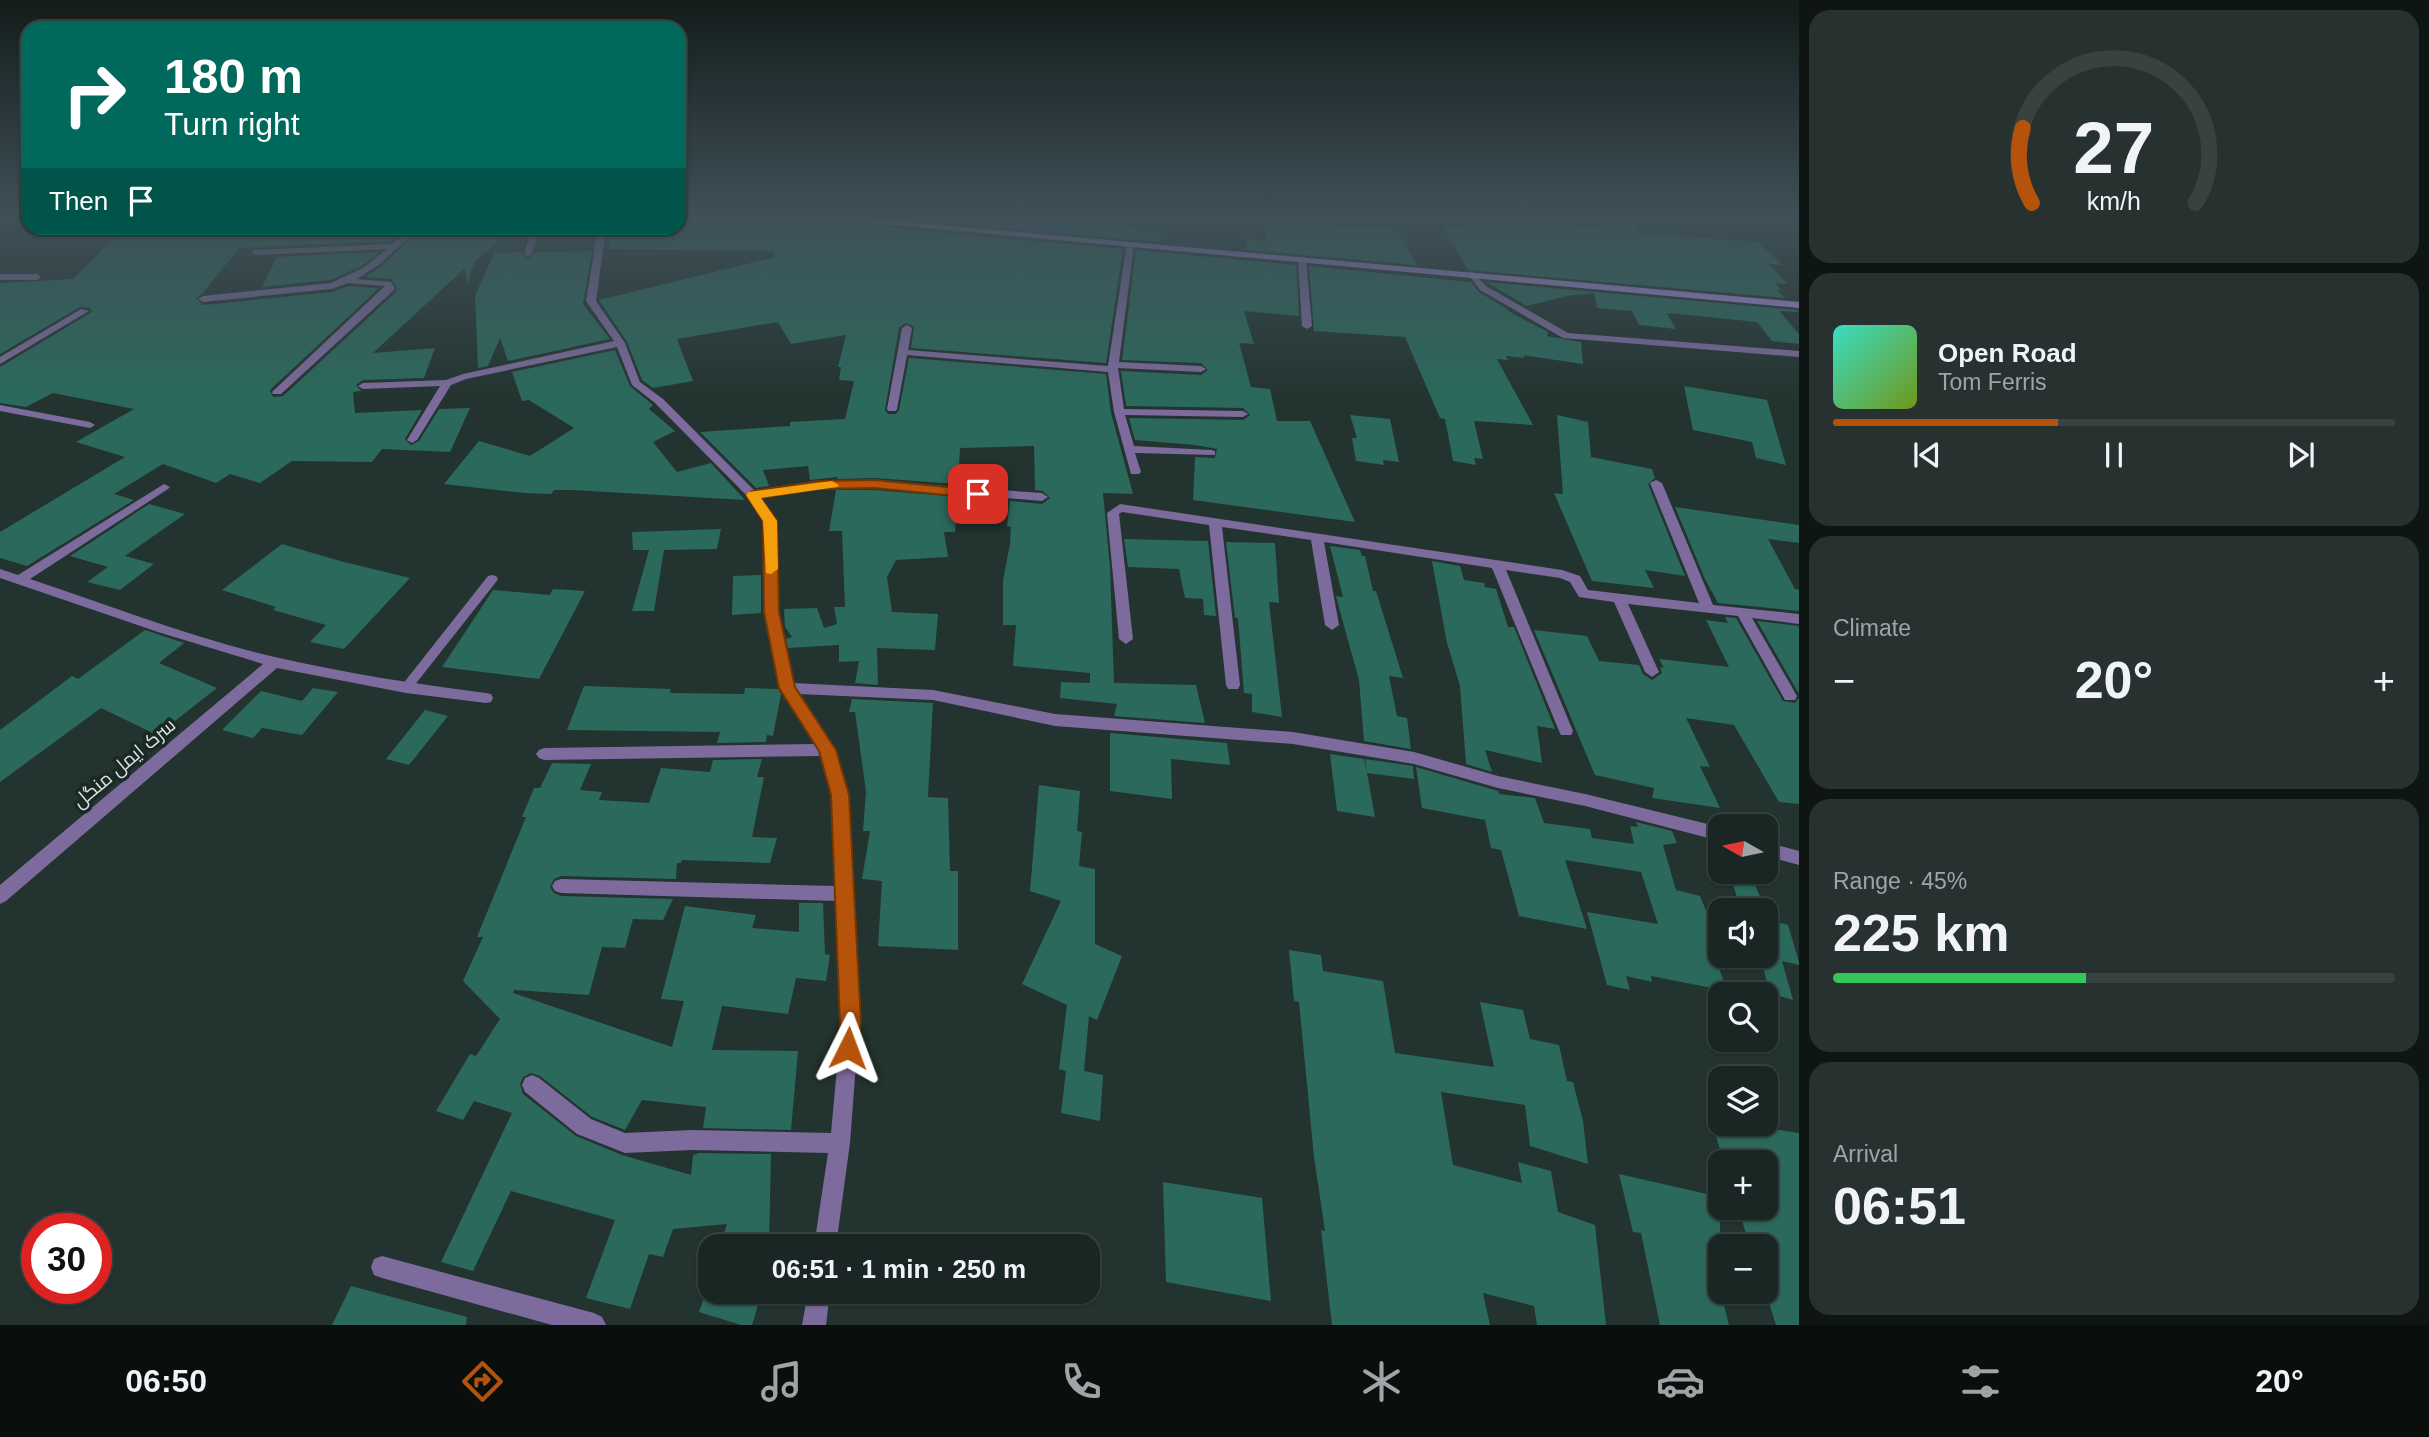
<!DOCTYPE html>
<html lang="en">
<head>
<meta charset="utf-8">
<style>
  body { margin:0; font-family:Helvetica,Cairo,sans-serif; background:#273230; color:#f1f3f6; height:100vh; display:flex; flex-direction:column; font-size:26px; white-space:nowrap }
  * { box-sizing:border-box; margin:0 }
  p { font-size:23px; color:#9fa5a6 }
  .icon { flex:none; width:38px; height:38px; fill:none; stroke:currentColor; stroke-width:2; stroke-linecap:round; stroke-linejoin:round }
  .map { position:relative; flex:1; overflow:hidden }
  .sheet { display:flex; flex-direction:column; gap:10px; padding:10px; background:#0e1513; width:630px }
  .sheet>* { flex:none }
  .banner { position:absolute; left:21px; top:21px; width:665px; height:214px; border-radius:21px; box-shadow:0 2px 5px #0004,0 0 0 2px #384341; background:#00695c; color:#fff; overflow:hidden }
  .needle { width:46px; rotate:279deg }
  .tools { position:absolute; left:1708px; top:814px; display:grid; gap:14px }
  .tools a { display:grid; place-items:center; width:70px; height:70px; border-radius:14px; background:#1a2623; box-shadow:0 2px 5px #0004,0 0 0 2px #384341; font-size:35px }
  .speed { position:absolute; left:21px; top:1213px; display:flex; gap:14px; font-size:35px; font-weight:700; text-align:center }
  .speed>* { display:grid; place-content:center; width:91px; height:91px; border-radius:50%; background:#1a2623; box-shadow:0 2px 5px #0004,0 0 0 2px #384341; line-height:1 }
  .speed .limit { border:10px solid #d22; background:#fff; color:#111 }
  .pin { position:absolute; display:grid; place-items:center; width:60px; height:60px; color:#fff; margin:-30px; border-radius:14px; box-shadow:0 4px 10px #0006 }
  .me { position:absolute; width:77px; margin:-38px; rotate:3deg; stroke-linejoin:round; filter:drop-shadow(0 0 5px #0008) }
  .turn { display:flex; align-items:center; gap:24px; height:147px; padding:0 28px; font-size:32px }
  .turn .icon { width:91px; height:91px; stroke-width:2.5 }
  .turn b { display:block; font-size:49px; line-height:60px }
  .then { display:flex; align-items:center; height:66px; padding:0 28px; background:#0003; gap:14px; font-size:26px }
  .big { font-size:52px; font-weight:800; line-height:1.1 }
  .sheet .widget { flex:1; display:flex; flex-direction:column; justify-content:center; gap:10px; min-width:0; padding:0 24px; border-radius:21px; background:#273230 }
  .sheet .dial { align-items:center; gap:0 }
  .dial svg { height:182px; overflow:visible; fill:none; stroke:#384341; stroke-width:7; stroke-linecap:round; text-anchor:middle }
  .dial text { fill:#f1f3f6; stroke:none }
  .song { display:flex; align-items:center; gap:21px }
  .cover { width:84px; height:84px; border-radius:10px; background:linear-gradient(135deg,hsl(170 70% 55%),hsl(80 70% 35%)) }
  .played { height:7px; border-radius:4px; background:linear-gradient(90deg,#b45309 40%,#384341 40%) }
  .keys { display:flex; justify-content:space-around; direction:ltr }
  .heat { display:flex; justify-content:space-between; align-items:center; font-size:38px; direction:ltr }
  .charge { height:10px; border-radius:5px; background:linear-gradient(90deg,#34c759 45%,#384341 0) }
  .trip { position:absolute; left:698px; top:1234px; width:402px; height:70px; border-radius:21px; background:#1a2623; box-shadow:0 2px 5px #0004,0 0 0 2px #384341; font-weight:800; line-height:70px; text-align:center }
  .dock { display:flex; height:112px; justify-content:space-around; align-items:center; background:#0a0f0e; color:#9fa5a6 }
  .dock .icon { width:49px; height:49px }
  .dock .current { color:#b45309 }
  .dock b { font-size:32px; color:#f1f3f6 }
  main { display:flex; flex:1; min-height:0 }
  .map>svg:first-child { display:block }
  .building { fill:#2b695c }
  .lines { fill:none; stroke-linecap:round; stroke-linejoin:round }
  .lane { fill:#7d6b9d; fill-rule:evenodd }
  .street { fill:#7d6b9d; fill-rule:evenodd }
  .secondary { fill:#aa8cdc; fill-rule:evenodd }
  .route { fill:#b45309; stroke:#753606; stroke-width:2 }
  .slow { fill:#f59e0b }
  .labels { text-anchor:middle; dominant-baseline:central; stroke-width:7; stroke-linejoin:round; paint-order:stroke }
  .street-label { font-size:19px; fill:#dde7e4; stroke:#1a2925 }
</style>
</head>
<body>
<main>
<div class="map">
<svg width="1799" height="1325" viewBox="0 0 1799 1325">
  <rect width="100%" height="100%" fill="#23332f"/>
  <g class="building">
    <path d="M686 216H736L839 223 1123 249 1106 363 911 348 914 327 906 323 899 328 885 410 888 414H896L899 410 909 358 1106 374 1111 413 1133 494 1103 493 1110 567 1114 683 1196 685 1205 723 1114 716 1117 704 1060 698 1061 682 1090 683V673L1013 666 1016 625H1003V581L1010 544 1011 527 1007 526 1010 501 1042 504 1050 498 1043 491 1035 490 1034 446 960 448 958 484 874 478 837 479 838 477 810 480 808 466 763 470 769 486 756 488 700 432 790 426V422L845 419 854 381 839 380 841 367H838L846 335 791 344 778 322 677 339 693 381 653 388 642 380 627 342 599 300 775 257 774 251 609 249V228H679Z"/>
    <path d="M961 216 1038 219V216H1048L1105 220 1106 216H1128L1126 228 1162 232 1160 242 958 224Z"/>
    <path d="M1259 216H1323L1328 226 1397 229 1417 265 1247 250 1246 239 1268 241Z"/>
    <path d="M1465 216H1505L1552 221 1555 225 1602 229 1597 216H1630L1638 233 1758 242 1783 265 1768 264 1788 284 1775 283 1782 290H1777L1785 298 1468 270 1443 227H1470Z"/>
    <path d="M236 228H408L392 241 239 248 203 293 196 298 203 305 332 292 348 286 379 288 270 390 273 397 283 396 396 292 397 287 391 279 365 277 382 266 421 228H513L474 262 467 285 465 268 373 353 435 348 424 378 363 380 356 385 361 391 353 392 355 413 422 410 405 439 411 445 419 441 439 409 470 408 450 452 382 449 372 462 292 461 260 483 230 474 216 483 163 464 114 494 134 500 27 566 0 558V532L125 457 76 442 134 409 53 393 26 407 0 403V367L92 312 90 308 80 307 0 354V283L73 279 118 235Z"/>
    <path d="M1136 250 1296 265 1299 316 1244 311 1254 344 1239 343 1251 387 1270 389 1277 421H1310L1355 522 1193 500 1195 457 1215 458 1217 449 1195 445 1135 440 1129 418 1243 420 1250 415 1243 408 1126 406 1121 371 1201 375 1208 370 1201 363 1122 360Z"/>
    <path d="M592 251 583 304 610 339 508 361 500 338 488 366 478 368 475 296 494 253 522 252 528 260 535 252Z"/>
    <path d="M379 252 362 266 330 280 262 287 277 257Z"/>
    <path d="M1309 266 1471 282 1479 292 1510 311H1508L1548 332 1547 336 1581 342 1583 364 1523 355 1525 358 1506 356 1508 360 1497 359 1533 425 1474 421 1483 459 1474 458 1476 465 1453 461 1445 419 1440 418 1405 337 1314 331Z"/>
    <path d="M1486 282 1797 310 1799 312 1779 311 1799 334V344L1772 341 1757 322 1670 313 1667 314 1676 329 1639 325 1632 311 1597 308 1594 293 1567 296 1527 306Z"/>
    <path d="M615 350 630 386 653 405 649 409 675 431 653 442 677 472 711 463 745 500 573 490H554L551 494 524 493 444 484 479 441 530 456 574 428 529 400 522 401 512 372Z"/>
    <path d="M1684 386 1767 400 1786 465 1756 458 1752 442 1693 430Z"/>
    <path d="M1350 415 1390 419 1399 462 1383 460 1384 465 1356 461 1352 438H1357Z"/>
    <path d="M1557 415 1588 422 1591 457 1652 469 1655 478 1648 484 1685 576 1645 570 1654 588 1592 581 1554 493 1563 494Z"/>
    <path d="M836 490H874L958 497 955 532H944L948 557 896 560 887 577 892 612 938 614 935 650 877 648 878 685 855 683 859 661 839 662V645L788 648 786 639 792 637 785 627 784 609 817 608 824 628 837 624 834 607H845L842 531H829Z"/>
    <path d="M149 504 185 514 125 556 154 564 120 590 87 582 108 567 70 556Z"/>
    <path d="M1675 507 1799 525V543L1768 539 1795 589 1799 590V611L1718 603 1705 579Z"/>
    <path d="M721 529 717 549 664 550 654 611H632L649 550H633L632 532Z"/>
    <path d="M1124 539 1208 541 1216 616 1204 615 1203 599 1185 598 1179 569 1128 567Z"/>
    <path d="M1226 542 1275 543 1279 603 1269 602 1282 717 1252 712V694L1244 693 1238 618H1235Z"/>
    <path d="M282 544 340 561 410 578 344 649 310 642 326 625 273 610 276 607 222 590Z"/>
    <path d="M1330 546 1360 550 1362 556H1365L1373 591H1376L1403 678 1389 676 1397 716 1407 718 1411 749 1364 741 1359 680 1338 604 1336 596 1343 597Z"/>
    <path d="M1432 561 1460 566 1464 580 1484 583 1485 587 1496 589 1508 627H1514L1555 729 1537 726 1542 763 1485 750 1492 772 1466 764 1460 686 1447 643Z"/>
    <path d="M761 575V613L732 615 733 576Z"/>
    <path d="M553 589 585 591 539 679 442 667 493 590 550 595Z"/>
    <path d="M1725 617 1736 618 1783 701 1795 703 1799 698V804L1779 802 1734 725 1686 718 1710 767 1700 766 1720 808 1652 798 1654 788 1595 775 1534 630 1587 636 1599 661 1639 665 1643 674 1652 680 1662 673 1660 667 1664 668 1659 659 1729 667 1706 620 1728 623Z"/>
    <path d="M1757 621 1799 626V694Z"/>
    <path d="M145 630 184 643 159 663 217 688 157 735 101 708 0 782V730L72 676 78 679Z"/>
    <path d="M584 686 671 689 670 693 744 694 745 688 778 689 781 694 773 736 767 735 766 742 717 743 720 732 567 730Z"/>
    <path d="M313 688 338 692 302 735 262 728 253 738 222 730 261 691 302 701Z"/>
    <path d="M852 699 933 703 928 797 948 798 950 871H958V950L878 946 882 881 862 879 870 831H863L866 791 855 712H849Z"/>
    <path d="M425 710 448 716 409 765 386 759Z"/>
    <path d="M1110 733 1227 743 1230 765 1171 759 1172 799 1110 791Z"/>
    <path d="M1330 754 1364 759 1367 772 1365 759 1413 766 1414 779 1367 773 1375 817 1337 811Z"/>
    <path d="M762 759 757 777H764L752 837 777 838 770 863 682 860 681 863H677L676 879 561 876 554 879 550 887 554 893 561 896 673 899 663 920 633 919 625 948 602 947 589 995 514 990 513 993 672 1047 684 1001 661 999 685 906 756 915 752 928 799 932V903H823L825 954 830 955 826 981 796 978 788 1014 722 1006 712 1050 798 1051 791 1130 703 1128 706 1107 642 1100 625 1130 592 1117 540 1076 531 1073 523 1077 520 1084 523 1094 576 1136 622 1155 691 1175 693 1155 699 1153 771 1154 769 1246H720L727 1224 673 1229 663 1257 649 1254 630 1309 586 1298 615 1220 511 1191 473 1271 441 1262 512 1113 474 1101 463 1120 436 1111 470 1054 476 1056 500 1019 463 981 483 937H477L526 817H522L534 788H540L552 763 591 764 580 790 602 792 599 800 649 803 661 768 710 772 713 760Z"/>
    <path d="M1416 767 1498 791 1499 794 1535 798 1544 823 1590 829 1592 838 1634 844 1630 826 1638 827 1636 822 1672 831 1677 843 1663 845 1676 890 1700 896 1720 945V951L1712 948 1727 991 1651 976 1652 982 1626 976 1630 990 1607 985 1587 912 1658 924 1641 872 1565 860 1587 929 1519 916 1501 850 1491 848 1485 820 1422 808Z"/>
    <path d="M1039 785 1080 791 1077 831 1082 832 1079 866 1095 869V944L1122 956 1097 1020 1089 1016 1084 1071 1103 1075 1100 1121 1061 1113 1066 1071 1059 1069 1067 1005 1022 984 1061 901 1030 891Z"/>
    <path d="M1729 872H1749L1766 910H1741Z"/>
    <path d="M1766 919 1788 925 1799 962V965L1782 961 1793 1000 1770 993 1760 956H1766Z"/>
    <path d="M1289 950 1321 955 1323 971 1383 981 1395 1053 1494 1067 1480 1002 1523 1010 1530 1039 1559 1045 1567 1081 1573 1082 1583 1121 1588 1164 1530 1146 1525 1105 1441 1092 1453 1165 1522 1183 1518 1162 1551 1171 1558 1212 1595 1225 1606 1325H1537L1534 1306 1483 1293 1490 1325H1332L1321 1230 1325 1231 1314 1157 1299 1002 1294 1001Z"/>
    <path d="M1712 1124H1742L1799 1133V1325H1776L1767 1297 1778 1300 1766 1265V1246H1750L1738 1208H1766V1162H1724Z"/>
    <path d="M1619 1174 1720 1197V1253L1710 1250 1729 1325H1660L1641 1233 1633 1232Z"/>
    <path d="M1163 1182 1262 1198 1271 1301 1166 1282Z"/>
    <path d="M351 1286 467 1317 466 1325H332Z"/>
    <path d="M706 1292H762L752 1325H741L699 1312Z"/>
  </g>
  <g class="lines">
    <path class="lane" d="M492 575 496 576 498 579 496 582 410 691H402L400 688 402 685 488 576Z"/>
    <g class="street">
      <path d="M411 228H419L380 264 357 279 391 282 395 288 394 290 281 394H273L272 392 385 286 348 283 332 289 203 302 198 299 203 296 331 283 363 268 387 249 256 255 253 254V250L393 244Z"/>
      <path d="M532 228H540L532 254 528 257 524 254Z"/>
      <path d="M598 228H606L596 301 625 343 640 382 663 399 755 491 819 482 874 481 1042 493 1048 497 1042 501 874 487 819 488 760 497 776 521 778 613 793 683 933 690 1055 714 1293 732 1414 752 1498 776 1585 794 1720 827V841L1585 806 1498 788 1414 764 1293 744 1055 726 933 700 798 694 835 750 848 795 859 1024 850 1143 836 1246H814L828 1153 692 1150 625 1153 577 1134 525 1092 522 1085 525 1078 532 1075 539 1078 591 1119 625 1133 692 1130 831 1133 841 1024 836 901 561 893 555 891 552 886 555 881 561 879 835 886 832 795 821 756 544 760 539 758 536 754 539 750 544 748 815 744 780 688 764 613V521L748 497 655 403 632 385 617 347 466 379 451 385 417 440 412 443 407 440 440 386 363 389 358 386 363 383 446 380 463 374 614 341 586 301Z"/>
      <path d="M1127 243 1134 245 1119 362 1201 366 1206 369 1201 372 1118 368 1124 409 1243 411 1248 414 1243 417 1125 415 1134 446 1211 450 1215 451V455L1135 453 1141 472 1139 474H1131L1114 412 1108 372 907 355 897 409 896 411H888L887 409 902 328 907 325 912 328 908 350 1108 366Z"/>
      <path d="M1302 256 1306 259 1312 326 1307 329 1302 326 1298 259Z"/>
      <path d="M1472 271 1486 286 1568 333 1799 351V357L1563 338 1480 290 1468 274Z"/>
      <path d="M0 274H37L41 277 37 280H0Z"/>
      <path d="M81 309 89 311 0 364V357Z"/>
      <path d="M0 405 90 422 95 425 90 428 0 411Z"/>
      <path d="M1656 480 1662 483 1713 605 1799 614V624L1752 618 1797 696 1795 700H1785L1738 616 1628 604 1659 672 1652 677 1645 672 1614 602 1579 597 1570 582 1560 578 1506 570 1573 731 1571 735H1561L1559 731 1492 568 1324 542 1339 625 1332 630 1325 625 1311 540 1222 527 1240 685 1238 689H1228L1226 685 1209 525 1122 512 1119 514 1133 639 1126 644 1119 639 1107 513 1120 504 1562 570 1580 576 1588 590 1699 603 1650 483Z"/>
      <path d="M164 484 170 487 168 489 30 579C111 606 192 638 275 657 344 673 415 684 486 693L491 694 493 698 491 702 486 703 406 693 277 668 6 901 0 904V885L263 664 158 632 0 578V569L18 575Z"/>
      <path d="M1766 842 1799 851V865L1766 856Z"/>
      <path d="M382 1256 594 1313 602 1317 606 1325H552L382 1278 374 1275 371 1267 374 1259Z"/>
      <path d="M808 1292H830L826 1325H802Z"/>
    </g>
    <g class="secondary">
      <path d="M812 216H842L1799 302V308L816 218Z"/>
      <path d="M1792 216H1799V220Z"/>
    </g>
  </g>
  <linearGradient id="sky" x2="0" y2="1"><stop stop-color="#131c1a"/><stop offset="0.54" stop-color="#3f5058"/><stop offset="1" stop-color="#3f5058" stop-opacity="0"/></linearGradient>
  <rect width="1799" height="401" fill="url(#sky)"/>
  <path class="route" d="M874 480 978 490 985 494 978 498 874 488 819 489 761 498 777 521 779 612 795 687 836 750 849 795 861 1024 856 1056 848 1059 840 1056 837 1048 840 1024 831 795 819 751 779 688 764 612 763 521 746 495 752 491 819 481Z"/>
  <path class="slow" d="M832 481 839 485 837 487 761 498 777 521 778 569 771 574 766 573 763 521 746 495 748 492Z"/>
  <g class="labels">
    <g class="street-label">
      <text transform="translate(124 763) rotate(-40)">سرک ایمل منگل</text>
    </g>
  </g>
</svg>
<div class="tools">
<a><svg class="needle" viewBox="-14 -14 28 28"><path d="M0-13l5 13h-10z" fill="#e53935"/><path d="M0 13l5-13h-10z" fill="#9fa5a6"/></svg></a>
<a><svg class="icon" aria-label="sound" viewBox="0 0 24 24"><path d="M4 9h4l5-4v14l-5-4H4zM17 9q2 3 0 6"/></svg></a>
<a><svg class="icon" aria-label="search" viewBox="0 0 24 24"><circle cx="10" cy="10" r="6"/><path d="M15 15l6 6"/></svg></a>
<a><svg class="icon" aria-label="layers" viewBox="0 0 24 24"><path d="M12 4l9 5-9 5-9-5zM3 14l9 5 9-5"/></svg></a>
<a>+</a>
<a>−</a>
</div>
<div class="speed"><div class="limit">30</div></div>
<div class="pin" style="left:978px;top:494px;background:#d93025"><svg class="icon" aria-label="arrive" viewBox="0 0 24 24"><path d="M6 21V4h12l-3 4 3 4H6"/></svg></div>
<svg class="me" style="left:848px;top:1048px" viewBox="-20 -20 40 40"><path d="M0-17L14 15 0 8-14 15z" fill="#b45309" stroke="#fff" stroke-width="4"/></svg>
<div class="trip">06:51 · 1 min · 250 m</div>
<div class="banner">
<div class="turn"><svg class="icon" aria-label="right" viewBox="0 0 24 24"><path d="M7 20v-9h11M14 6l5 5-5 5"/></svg><div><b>180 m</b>Turn right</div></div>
<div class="then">Then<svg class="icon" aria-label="arrive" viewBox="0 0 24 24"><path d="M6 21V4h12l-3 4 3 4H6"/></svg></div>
</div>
</div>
<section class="sheet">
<div class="widget dial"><svg viewBox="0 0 100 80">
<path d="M14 69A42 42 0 1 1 86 69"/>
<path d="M14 69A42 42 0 0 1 10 36" stroke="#b45309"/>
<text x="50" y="56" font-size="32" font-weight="700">27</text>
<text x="50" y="72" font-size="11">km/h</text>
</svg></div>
<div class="widget">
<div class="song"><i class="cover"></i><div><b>Open Road</b><p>Tom Ferris</p></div></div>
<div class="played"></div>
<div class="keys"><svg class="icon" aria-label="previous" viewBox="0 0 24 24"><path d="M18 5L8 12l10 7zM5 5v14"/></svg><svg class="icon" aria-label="pause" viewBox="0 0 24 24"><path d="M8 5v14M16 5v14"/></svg><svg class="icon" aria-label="next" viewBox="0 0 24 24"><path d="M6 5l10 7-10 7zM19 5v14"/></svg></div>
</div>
<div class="widget"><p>Climate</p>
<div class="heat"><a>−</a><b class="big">20°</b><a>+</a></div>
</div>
<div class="widget"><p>Range · 45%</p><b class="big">225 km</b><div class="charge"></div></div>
<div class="widget"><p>Arrival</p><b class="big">06:51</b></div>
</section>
</main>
<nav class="dock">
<b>06:50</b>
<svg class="icon current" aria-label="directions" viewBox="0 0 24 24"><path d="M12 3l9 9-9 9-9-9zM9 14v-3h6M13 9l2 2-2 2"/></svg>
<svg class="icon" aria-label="music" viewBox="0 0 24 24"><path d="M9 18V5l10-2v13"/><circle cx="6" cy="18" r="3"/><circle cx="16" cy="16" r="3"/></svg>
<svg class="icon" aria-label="phone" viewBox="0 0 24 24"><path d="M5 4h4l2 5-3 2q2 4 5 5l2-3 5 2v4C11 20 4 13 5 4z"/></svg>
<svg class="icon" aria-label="climate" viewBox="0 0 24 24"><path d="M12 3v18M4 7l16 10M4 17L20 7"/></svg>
<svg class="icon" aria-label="car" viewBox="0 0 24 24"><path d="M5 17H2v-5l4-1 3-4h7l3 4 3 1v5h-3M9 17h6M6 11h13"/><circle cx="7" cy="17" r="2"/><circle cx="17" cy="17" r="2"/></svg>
<svg class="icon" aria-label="filters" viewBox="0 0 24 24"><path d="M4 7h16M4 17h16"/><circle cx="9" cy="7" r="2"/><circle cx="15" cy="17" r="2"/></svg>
<b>20°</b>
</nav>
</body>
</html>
